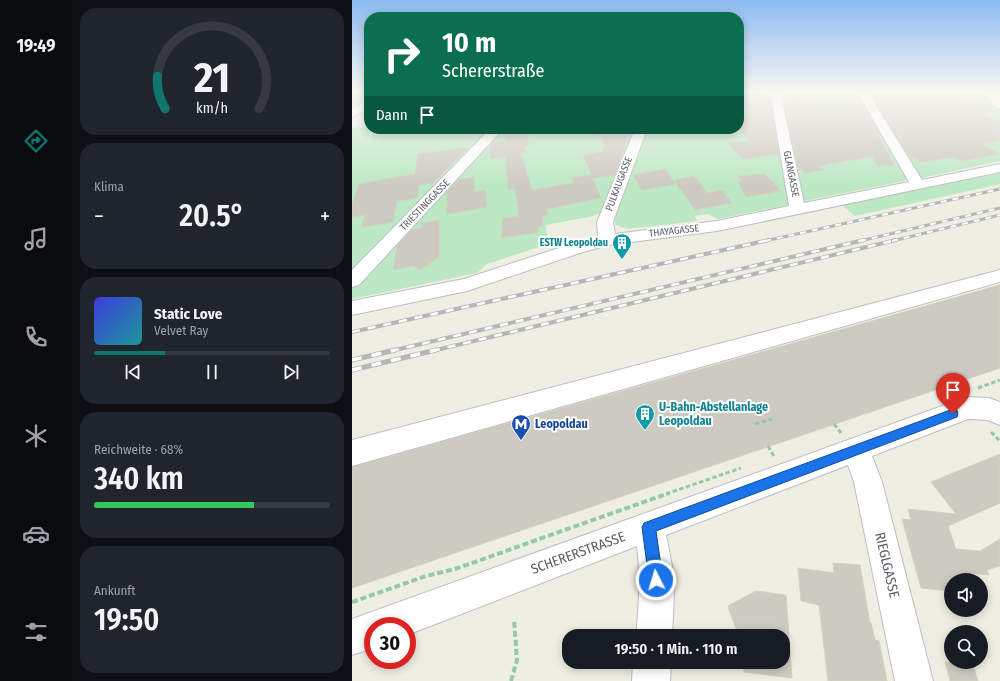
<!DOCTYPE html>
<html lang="de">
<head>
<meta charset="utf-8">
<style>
  body { margin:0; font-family:"Fira Sans Condensed",sans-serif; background:#20242c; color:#f1f3f6; height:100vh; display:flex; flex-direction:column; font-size:15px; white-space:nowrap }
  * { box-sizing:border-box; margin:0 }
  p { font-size:13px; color:#9ea1a6 }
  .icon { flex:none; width:22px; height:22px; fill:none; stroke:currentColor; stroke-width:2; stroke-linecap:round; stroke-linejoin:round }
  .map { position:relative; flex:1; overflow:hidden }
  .sheet { display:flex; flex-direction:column; gap:8px; padding:8px; background:#0d0f14; width:280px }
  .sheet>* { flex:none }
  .guide { position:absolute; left:12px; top:12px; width:380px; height:122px; border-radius:16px; box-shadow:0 2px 10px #0003; background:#0b6e4f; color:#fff; overflow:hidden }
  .buttons { position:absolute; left:592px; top:573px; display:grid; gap:8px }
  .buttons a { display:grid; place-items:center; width:44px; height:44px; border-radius:50%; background:#171b24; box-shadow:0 2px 10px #0003; font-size:20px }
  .speed { position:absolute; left:12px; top:617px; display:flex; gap:8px; font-size:20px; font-weight:700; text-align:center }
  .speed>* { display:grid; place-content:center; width:52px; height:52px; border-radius:50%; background:#171b24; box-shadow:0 2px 10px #0003; line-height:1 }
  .speed .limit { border:6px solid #d22; background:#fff; color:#111 }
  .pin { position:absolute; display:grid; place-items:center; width:34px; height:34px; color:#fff; margin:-41px -17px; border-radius:50% 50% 50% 0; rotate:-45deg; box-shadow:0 0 4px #0007 }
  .pin .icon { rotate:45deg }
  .me { position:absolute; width:44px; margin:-22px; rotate:355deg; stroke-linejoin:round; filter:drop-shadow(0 0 3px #0008) }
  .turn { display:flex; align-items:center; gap:14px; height:84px; padding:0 12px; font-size:18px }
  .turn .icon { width:52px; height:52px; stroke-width:2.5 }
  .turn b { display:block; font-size:28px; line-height:34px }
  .then { display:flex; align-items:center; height:38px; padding:0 12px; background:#0003; gap:8px; font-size:15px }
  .big { font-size:30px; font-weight:600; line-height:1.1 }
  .sheet .card { flex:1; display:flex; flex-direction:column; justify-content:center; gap:6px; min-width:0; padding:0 14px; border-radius:16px; background:#20242c }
  .sheet .dial { align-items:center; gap:0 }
  .dial svg { height:104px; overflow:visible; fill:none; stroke:#363941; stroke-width:7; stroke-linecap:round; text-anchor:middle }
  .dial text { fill:#f1f3f6; stroke:none }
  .song { display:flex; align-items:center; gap:12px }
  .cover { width:48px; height:48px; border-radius:6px; background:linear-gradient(135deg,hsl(240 70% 55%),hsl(180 70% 35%)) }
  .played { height:4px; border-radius:2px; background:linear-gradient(90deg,#0f766e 30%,#363941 30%) }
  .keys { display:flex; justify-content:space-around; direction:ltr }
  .heat { display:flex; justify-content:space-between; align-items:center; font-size:22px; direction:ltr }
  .charge { height:6px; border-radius:3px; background:linear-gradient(90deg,#34c759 68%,#363941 0) }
  .trip { position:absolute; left:210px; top:629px; width:228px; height:40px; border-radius:16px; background:#171b24; box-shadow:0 2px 10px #0003; font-weight:600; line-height:40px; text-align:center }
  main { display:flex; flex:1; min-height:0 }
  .menu { display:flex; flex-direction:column; width:72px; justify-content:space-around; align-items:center; background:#090b0e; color:#9ea1a6 }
  .menu .icon { width:28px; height:28px }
  .menu .current { color:#0f766e }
  .menu b { font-size:18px; color:#f1f3f6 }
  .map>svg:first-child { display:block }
  .green { fill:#bce8c4 }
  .building { fill:#cccac1; stroke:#d4d1c0 }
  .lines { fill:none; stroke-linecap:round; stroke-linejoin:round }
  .minor-casing { stroke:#bcbec5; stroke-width:2 }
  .path-far1 { stroke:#94c9ad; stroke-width:3; stroke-dasharray:4.5 2.5; stroke-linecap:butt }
  .path { stroke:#94c9ad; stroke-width:4; stroke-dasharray:6 3; stroke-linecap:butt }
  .minor { fill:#fff; fill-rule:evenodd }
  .rail-far2-casing { stroke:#b6b6b7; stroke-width:3 }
  .rail-far1-casing { stroke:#b6b6b7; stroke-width:4 }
  .rail-casing { stroke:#b6b6b7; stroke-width:5 }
  .rail-far2 { stroke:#fff; stroke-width:2; stroke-dasharray:6; stroke-linecap:butt }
  .rail-far1 { stroke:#fff; stroke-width:2.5; stroke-dasharray:8; stroke-linecap:butt }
  .rail { stroke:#fff; stroke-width:3.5; stroke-dasharray:10; stroke-linecap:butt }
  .route { fill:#1a73e8; stroke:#114b97 }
  .labels { text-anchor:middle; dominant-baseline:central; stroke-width:4; stroke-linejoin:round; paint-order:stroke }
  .far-street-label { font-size:10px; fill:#5a5d64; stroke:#fff }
  .far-culture-label { font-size:10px; font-weight:bold; fill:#0d838f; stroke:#fff; text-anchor:end }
  .culture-label { font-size:12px; font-weight:bold; fill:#0d838f; stroke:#fff; text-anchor:start }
  .transit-label { font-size:12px; font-weight:bold; fill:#164399; stroke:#fff; text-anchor:start }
  .near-street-label { font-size:14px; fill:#5a5d64; stroke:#fff }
</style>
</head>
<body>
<main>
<nav class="menu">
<b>19:49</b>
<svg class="icon current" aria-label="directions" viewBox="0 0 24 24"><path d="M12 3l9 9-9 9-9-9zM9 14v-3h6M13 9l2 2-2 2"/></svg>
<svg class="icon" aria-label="music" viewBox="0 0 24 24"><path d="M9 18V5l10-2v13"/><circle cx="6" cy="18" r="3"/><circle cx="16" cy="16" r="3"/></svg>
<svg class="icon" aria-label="phone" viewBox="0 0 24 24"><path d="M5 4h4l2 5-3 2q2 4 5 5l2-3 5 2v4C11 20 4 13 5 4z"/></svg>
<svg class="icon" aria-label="climate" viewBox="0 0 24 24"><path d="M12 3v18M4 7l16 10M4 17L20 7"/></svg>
<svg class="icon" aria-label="car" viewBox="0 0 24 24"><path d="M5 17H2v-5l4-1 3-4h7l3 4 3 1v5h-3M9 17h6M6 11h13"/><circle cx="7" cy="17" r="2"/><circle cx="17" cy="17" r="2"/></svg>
<svg class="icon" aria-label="filters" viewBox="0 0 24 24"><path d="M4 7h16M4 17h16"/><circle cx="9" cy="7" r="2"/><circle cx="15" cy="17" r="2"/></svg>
</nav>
<section class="sheet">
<div class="card dial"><svg viewBox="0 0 100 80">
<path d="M14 69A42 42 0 1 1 86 69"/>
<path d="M14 69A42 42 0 0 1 8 44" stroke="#0f766e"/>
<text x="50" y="56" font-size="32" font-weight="700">21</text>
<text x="50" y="72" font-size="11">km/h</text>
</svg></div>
<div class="card"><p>Klima</p>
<div class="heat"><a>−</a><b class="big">20.5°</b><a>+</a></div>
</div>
<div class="card">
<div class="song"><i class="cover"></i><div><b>Static Love</b><p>Velvet Ray</p></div></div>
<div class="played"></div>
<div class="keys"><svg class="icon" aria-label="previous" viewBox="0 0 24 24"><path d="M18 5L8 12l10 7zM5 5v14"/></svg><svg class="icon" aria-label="pause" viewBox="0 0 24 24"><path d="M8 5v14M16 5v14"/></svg><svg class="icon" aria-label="next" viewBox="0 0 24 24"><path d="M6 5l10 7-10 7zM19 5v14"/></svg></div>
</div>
<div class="card"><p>Reichweite · 68%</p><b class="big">340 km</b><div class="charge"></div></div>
<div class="card"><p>Ankunft</p><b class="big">19:50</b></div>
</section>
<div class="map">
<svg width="648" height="681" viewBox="0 0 648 681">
  <rect width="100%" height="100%" fill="#efeee2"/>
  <g class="green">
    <path d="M0 91H17V98L0 108Z"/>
    <path d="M387 91H420L438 202 435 205 366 219 355 214 342 216 346 221 275 229 264 225 262 218 293 129H387Z"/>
    <path d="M427 91H506L555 178 552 181 453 201 448 199Z"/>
    <path d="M513 91H628L648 109V161L570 178 564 177Z"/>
    <path d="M17 126V129H139L0 273V128Z"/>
    <path d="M150 129H284L252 211 241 216 194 225 196 244 135 264 125 273 0 299V288Z"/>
    <path d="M648 172V184L503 216 490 205Z"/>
  </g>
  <g class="building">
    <path d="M387 91H417L427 154 391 159 376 145H378L376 143 399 141 387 130V116L402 114 387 103Z"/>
    <path d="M430 91H443L469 107 480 106 500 107 493 91H504L530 137 525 134 543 166 525 165 520 156 467 166 472 170 453 173 446 167Z"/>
    <path d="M517 91H598L645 112 631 114 648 122V140L629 144 648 154 610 161 602 157 569 162 555 153Z"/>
    <path d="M155 129H173L177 145 172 146 174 153H169L180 190 222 183 220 178 239 175 249 198 194 209 196 215 190 216 191 226 186 227 187 232 149 238 151 218 167 216 163 188 156 189 154 157 139 159 137 147 139 144 154 142 152 131H156Z"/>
    <path d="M244 129H264L267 135 276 134 270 156 263 175 241 178 231 155 251 152 249 148 253 147Z"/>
    <path d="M117 147 81 183 67 185 65 198 45 201 41 222 9 227 13 215 0 217V204L7 184 63 174 66 154Z"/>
    <path d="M314 169 323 184 290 190 281 175Z"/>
    <path d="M413 174 429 191 394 197 386 182H390L386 176Z"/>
    <path d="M342 176 355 193 370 190 380 203 343 210 322 180Z"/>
    <path d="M122 177 123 192 133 190 135 207 95 214V192L106 180Z"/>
    <path d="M87 220V257L69 270 60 266 41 270 45 246 60 230 70 228V223Z"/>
    <path d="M648 285V368L0 588V467Z"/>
    <path d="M648 454V503L596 526 604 549 628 551 648 539V566L635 570 637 575 617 573 619 580H599V591L569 588 550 519 559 520 556 509 604 514 579 482Z"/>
    <path d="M481 563 508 565 518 623H519L523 640 527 641 535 681H476L467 605 449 601 446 568 482 573Z"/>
    <path d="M404 591 434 595 440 678 392 672 391 662H431V636H387L378 613 376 606Z"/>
    <path d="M593 662H620L626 681H598Z"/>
  </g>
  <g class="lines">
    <defs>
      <g id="minor">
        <path d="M418 91H428L452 203 557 182 505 91H515L570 180 648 164V172L365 231 256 245 228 253 115 291 0 315V301L112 279 216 245 246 237 245 222 283 129H295L261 222 263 234 365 221 437 206Z"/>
        <path d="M628 91H639L648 99V108L644 107Z"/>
        <path d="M17 101V109L0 117V109Z"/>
        <path d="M138 129H151L7 285 0 287V270Z"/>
        <path d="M648 270V282L0 466V440Z"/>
        <path d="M615 397 637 398 648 402V425L635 420 616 419 520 456 530 482 581 681H543L502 482 496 465 314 535 320 566 322 594 320 636H284C287 605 289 577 285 546L55 635V626H21V648L0 655V619Z"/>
        <path d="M281 662H319L318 681H280Z"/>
      </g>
    </defs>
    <use href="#minor" class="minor-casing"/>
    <g class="path-far1">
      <path d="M626 388 648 380"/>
      <path d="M403 424 420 419"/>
      <path d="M482 424 489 433"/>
      <path d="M639 432 648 441"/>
      <path d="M416 446 423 458"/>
      <path d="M314 494 389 468"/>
    </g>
    <g class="path">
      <path d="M0 602 74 576 103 569 317 493"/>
      <path d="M159 681 165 660 162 620"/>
    </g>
    <use href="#minor" class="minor"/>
    <defs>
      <g id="rail-far2">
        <path d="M413 241 648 189"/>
        <path d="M508 241 648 208"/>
        <path d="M540 241 648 215"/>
      </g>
      <g id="rail-far1">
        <path d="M0 332 417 240"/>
        <path d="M39 351 512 240"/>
        <path d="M80 351 544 240"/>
      </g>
      <g id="rail">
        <path d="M0 360 43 350"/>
        <path d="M0 370 84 350"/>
      </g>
    </defs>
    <use href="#rail-far2" class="rail-far2-casing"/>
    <use href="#rail-far1" class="rail-far1-casing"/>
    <use href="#rail" class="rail-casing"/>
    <use href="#rail-far2" class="rail-far2"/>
    <use href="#rail-far1" class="rail-far1"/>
    <use href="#rail" class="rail"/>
  </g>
  <linearGradient id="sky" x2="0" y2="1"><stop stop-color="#8cbbf1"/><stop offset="0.49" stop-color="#f8f7f2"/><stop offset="1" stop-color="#f8f7f2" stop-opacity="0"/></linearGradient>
  <rect width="648" height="187" fill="url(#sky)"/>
  <path class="route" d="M601 409 605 410 606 414 605 417 304 531 311 580 309 585 304 587 299 585 297 580 290 527 292 523Z"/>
  <defs>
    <symbol id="building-pin" viewBox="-11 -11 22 30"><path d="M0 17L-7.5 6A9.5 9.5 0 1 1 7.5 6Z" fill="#0f9aa8" stroke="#fff"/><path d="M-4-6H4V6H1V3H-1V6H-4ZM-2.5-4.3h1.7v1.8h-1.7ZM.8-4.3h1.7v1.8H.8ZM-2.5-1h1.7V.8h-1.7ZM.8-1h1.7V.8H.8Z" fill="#fff"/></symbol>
    <symbol id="metro-pin" viewBox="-11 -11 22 30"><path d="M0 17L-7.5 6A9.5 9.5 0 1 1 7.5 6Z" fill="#1a4fb4" stroke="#fff"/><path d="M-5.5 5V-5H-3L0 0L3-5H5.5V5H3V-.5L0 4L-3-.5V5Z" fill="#fff"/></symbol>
  </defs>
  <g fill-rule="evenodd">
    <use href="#building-pin" x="259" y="232" width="22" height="30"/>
    <use href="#building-pin" x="282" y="403" width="22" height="30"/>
    <use href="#metro-pin" x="158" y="413" width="22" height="30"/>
  </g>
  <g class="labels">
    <g class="far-street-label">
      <text transform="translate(439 174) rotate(79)">GLANGASSE</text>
      <text transform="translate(267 184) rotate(-69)">PULKAUGASSE</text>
      <text transform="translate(73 205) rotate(-46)">TRIESTINGGASSE</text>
      <text transform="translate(322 231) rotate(-6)">THAYAGASSE</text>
    </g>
    <g class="far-culture-label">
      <text x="256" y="243">ESTW Leopoldau</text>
    </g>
    <g class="culture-label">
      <text x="307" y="407">U-Bahn-Abstellanlage<tspan x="307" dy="14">Leopoldau</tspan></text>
    </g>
    <g class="transit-label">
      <text x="183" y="424">Leopoldau</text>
    </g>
    <g class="near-street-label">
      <text transform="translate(226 553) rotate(-20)">SCHERERSTRASSE</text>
      <text transform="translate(535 565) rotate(77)">RIEGLGASSE</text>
    </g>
  </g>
</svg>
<div class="buttons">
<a><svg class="icon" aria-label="sound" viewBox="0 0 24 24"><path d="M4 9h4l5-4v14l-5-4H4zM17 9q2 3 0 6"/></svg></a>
<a><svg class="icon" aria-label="search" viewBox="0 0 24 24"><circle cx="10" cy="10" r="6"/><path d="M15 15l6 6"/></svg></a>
</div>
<div class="speed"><div class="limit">30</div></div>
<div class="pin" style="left:601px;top:414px;background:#d93025"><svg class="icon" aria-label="arrive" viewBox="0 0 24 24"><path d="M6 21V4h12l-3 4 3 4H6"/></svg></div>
<svg class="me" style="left:304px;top:580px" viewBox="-20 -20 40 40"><circle r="17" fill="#1a73e8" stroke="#fff" stroke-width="3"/><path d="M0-11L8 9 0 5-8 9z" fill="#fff"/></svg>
<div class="trip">19:50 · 1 Min. · 110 m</div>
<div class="guide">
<div class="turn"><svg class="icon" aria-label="right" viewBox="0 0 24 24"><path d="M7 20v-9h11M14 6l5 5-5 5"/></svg><div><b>10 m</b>Schererstraße</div></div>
<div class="then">Dann<svg class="icon" aria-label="arrive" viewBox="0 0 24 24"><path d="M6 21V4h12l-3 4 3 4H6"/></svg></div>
</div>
</div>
</main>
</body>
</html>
